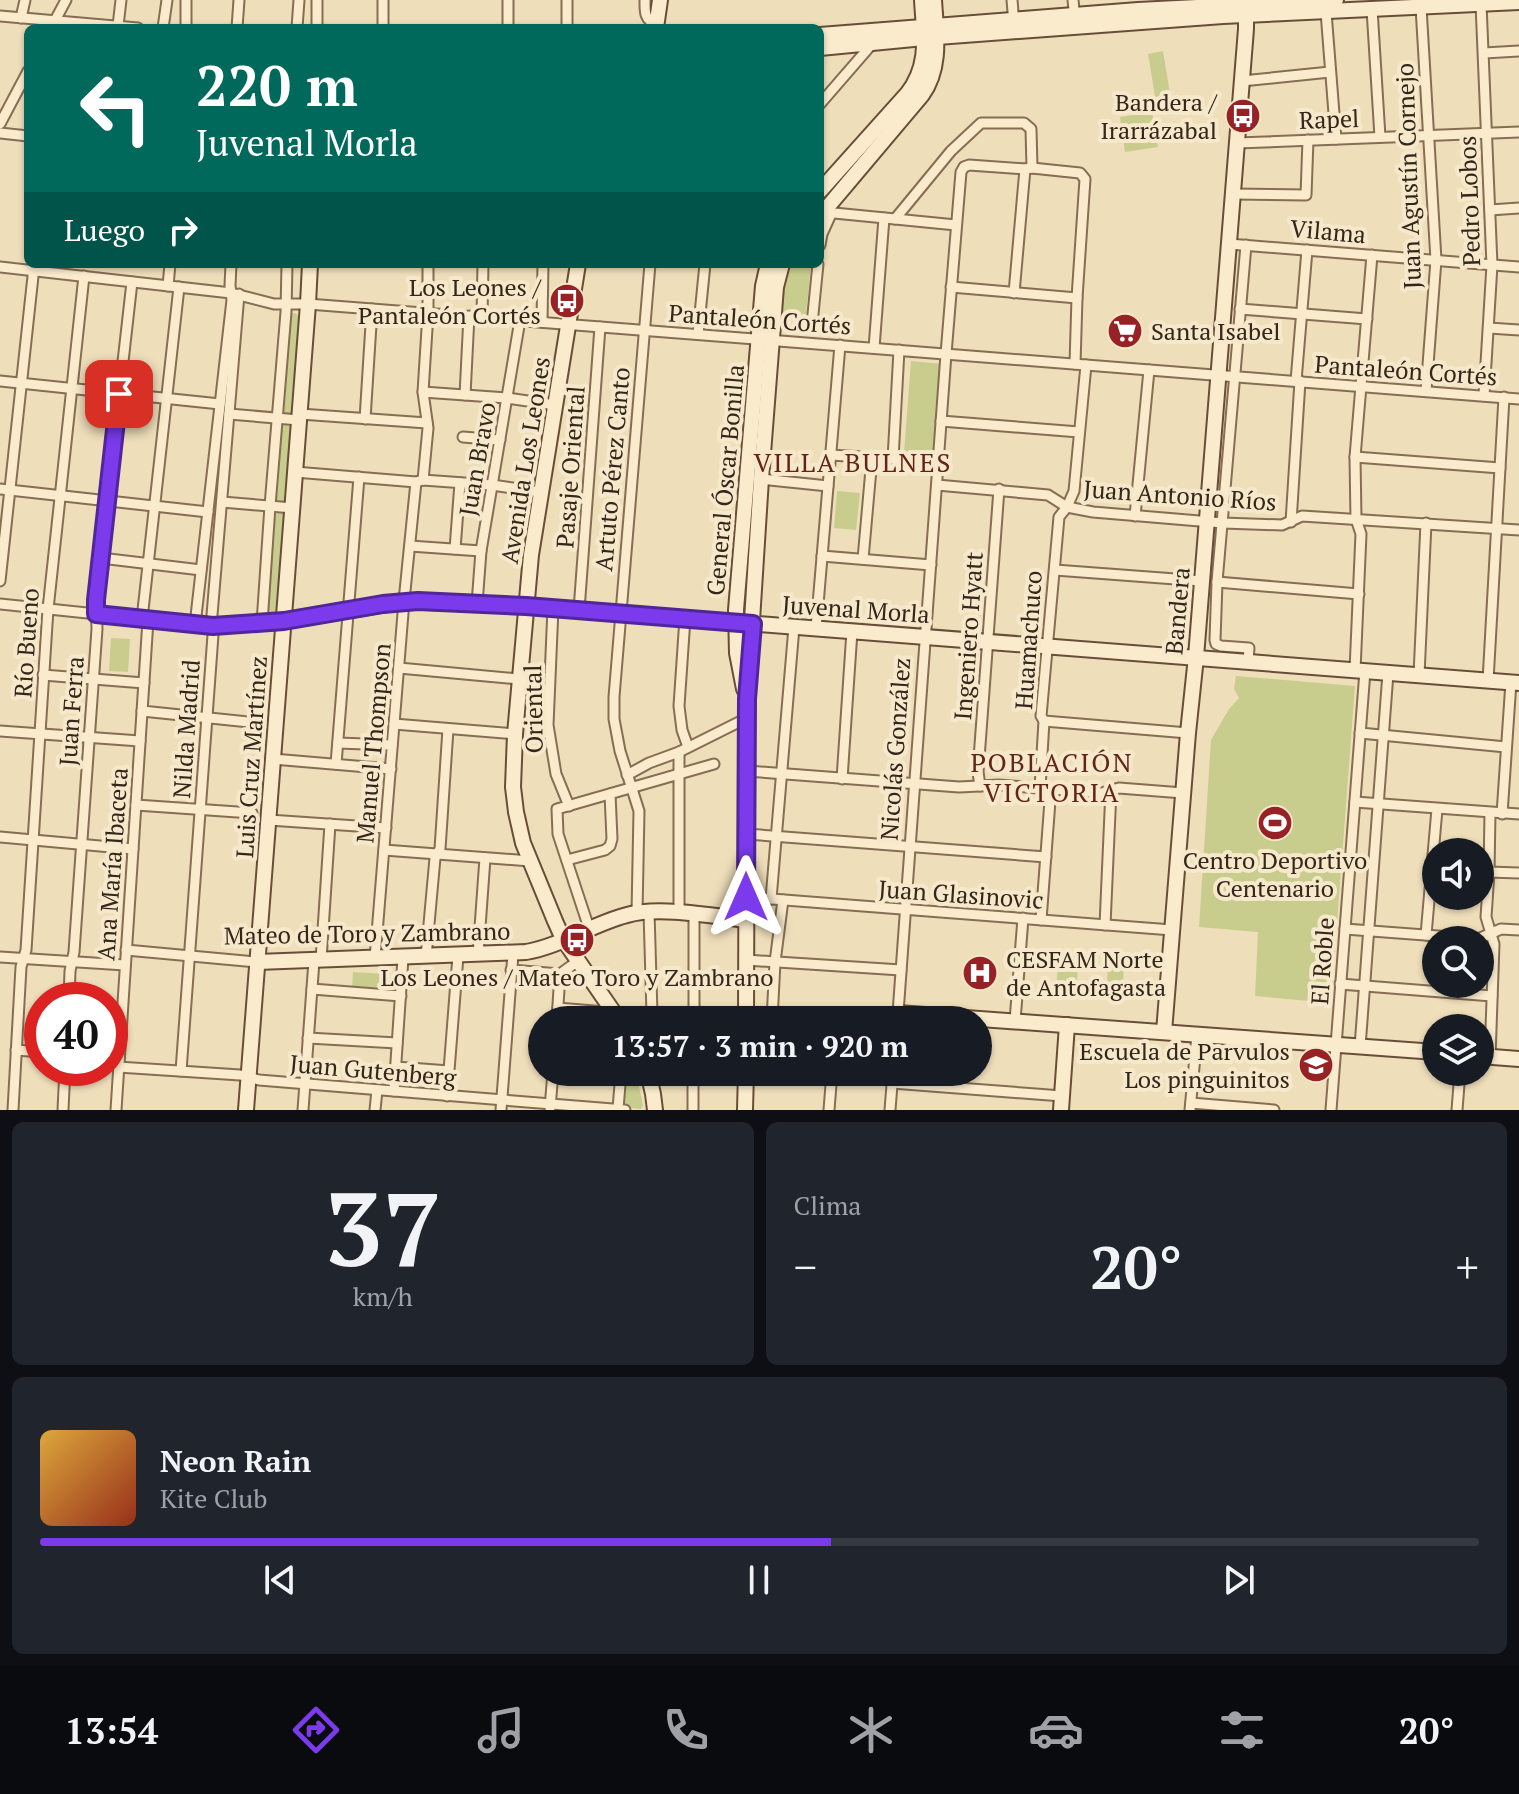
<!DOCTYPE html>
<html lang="es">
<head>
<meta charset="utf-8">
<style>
  body { margin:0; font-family:"PT Serif",serif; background:#20242c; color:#f1f3f6; height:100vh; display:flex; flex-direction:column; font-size:30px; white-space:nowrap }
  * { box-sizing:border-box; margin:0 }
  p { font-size:26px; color:#9ea1a6 }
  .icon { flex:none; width:44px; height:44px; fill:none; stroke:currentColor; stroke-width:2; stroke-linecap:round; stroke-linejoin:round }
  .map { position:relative; height:1110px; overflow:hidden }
  .side { display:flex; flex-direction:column; gap:12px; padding:12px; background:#0d0f14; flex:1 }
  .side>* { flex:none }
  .banner { position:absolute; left:24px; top:24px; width:800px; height:244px; border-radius:12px; box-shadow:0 2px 6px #0004; background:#00695c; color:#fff; overflow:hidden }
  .buttons { position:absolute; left:1422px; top:838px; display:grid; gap:16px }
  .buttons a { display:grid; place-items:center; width:72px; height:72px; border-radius:50%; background:#171b24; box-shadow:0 2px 6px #0004; font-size:40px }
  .speed { position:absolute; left:24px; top:982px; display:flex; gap:16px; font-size:40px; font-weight:700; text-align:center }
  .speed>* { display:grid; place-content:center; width:104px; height:104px; border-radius:50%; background:#171b24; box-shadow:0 2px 6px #0004; line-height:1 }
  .speed .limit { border:12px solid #d22; background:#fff; color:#111 }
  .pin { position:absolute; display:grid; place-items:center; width:68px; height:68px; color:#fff; margin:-34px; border-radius:16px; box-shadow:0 4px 12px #0006 }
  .me { position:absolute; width:88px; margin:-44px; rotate:0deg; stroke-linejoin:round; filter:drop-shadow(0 0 6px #0008) }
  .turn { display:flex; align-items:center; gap:28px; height:168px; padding:0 40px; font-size:36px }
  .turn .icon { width:104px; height:104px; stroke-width:2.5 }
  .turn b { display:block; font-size:56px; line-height:68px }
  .then { display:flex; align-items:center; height:76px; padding:0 40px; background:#0003; gap:16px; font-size:30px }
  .big { font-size:60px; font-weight:700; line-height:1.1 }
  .side .card { flex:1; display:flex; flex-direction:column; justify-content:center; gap:12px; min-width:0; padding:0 28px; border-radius:12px; background:#20242c }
  .side .dial { align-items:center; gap:0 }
  .dial b { font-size:104px; line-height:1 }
  .song { display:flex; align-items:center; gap:24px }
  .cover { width:96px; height:96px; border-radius:12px; background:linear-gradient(135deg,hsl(40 70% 55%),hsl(10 70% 35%)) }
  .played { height:8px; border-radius:4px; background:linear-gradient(90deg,#7c3aed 55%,#363941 55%) }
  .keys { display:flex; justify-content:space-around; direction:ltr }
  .heat { display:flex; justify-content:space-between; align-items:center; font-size:44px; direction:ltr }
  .side .tiles { flex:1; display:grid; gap:12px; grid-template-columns:1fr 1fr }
  .card:last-child { grid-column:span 2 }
  .trip { position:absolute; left:528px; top:1006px; width:464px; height:80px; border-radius:40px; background:#171b24; box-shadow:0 2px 6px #0004; font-weight:700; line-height:80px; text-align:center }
  .dock { display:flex; height:128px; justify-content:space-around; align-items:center; background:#090b0e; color:#9ea1a6 }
  .dock .icon { width:56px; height:56px }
  .dock .current { color:#7c3aed }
  .dock b { font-size:36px; color:#f1f3f6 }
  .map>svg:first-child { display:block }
  .green { fill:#c8cd8e }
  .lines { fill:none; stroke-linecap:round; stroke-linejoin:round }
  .street-casing { stroke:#866d54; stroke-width:13 }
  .secondary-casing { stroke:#684e38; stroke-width:18 }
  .street { stroke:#faebcd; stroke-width:9 }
  .secondary { stroke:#faebcd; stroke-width:14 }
  .route-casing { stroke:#51269a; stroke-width:20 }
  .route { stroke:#7c3aed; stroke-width:14 }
  .labels { text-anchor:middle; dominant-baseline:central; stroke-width:8; stroke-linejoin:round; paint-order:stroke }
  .poi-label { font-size:24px; fill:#34261a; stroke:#f6e8ca; text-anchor:end }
  .street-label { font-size:24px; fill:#34261a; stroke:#f6e8ca }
  .neighbourhood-label { font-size:26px; letter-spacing:2px; fill:#632517; stroke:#f6e8ca }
</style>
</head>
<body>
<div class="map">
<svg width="1519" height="1110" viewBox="0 0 1519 1110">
  <rect width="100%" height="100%" fill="#efdeba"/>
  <g class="green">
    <path d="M1163 51 1173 112 1158 114 1148 54Z"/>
    <path d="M1152 112 1158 147 1125 152 1120 117Z"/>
    <path d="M791 264H811L806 314 782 313 784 292Z"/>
    <path d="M294 313 297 314 299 321 294 411 291 416 285 415 282 411 289 314Z"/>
    <path d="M911 361 942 364 935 450 929 455 904 453Z"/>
    <path d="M573 398 592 400 589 433 569 431Z"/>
    <path d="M286 423 290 427 285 502 283 505 275 504 281 425Z"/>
    <path d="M837 491 860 493 856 530 834 528Z"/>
    <path d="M282 512 285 513 278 617 274 620 268 619 275 514Z"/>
    <path d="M111 638 130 639 128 672 109 671Z"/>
    <path d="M1236 676 1355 686 1331 1003 1255 996 1258 932 1199 927 1211 740 1229 709 1239 698 1234 689Z"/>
    <path d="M1059 953 1079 955 1076 993 1056 991Z"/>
    <path d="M1108 959 1124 960 1123 989 1107 988Z"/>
    <path d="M353 972 385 974 384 990 352 988Z"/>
    <path d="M625 1072H636L643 1105 641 1109 621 1107Z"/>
  </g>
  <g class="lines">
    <defs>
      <g id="street">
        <path d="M317 0V28"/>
        <path d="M645 0C645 11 644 20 656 24"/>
        <path d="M1012 0 1014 24"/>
        <path d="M1073 0 1075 19"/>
        <path d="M1481 4 1492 265 1484 396"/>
        <path d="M1421 7 1436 260 1426 391"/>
        <path d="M1372 9 1380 137"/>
        <path d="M1326 12 1336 139"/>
        <path d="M0 16 138 28"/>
        <path d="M21 18 25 0"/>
        <path d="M118 26 121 0"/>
        <path d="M51 28 66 0"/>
        <path d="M163 28 167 0"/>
        <path d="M186 28V0"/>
        <path d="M237 28 239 0"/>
        <path d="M297 28 299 0"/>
        <path d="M383 28V0"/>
        <path d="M508 28V0"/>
        <path d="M567 28V0"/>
        <path d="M1484 53 1519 51"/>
        <path d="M1242 81 1330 72"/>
        <path d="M820 104 872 44"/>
        <path d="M0 124 28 71"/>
        <path d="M0 133 28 136"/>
        <path d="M1237 143 1519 132"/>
        <path d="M964 167 969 165 1025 169 1032 168 1080 173 1085 179 1077 298 1075 364"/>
        <path d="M1233 194 1306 195 1308 140"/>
        <path d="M1490 210 1519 208"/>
        <path d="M824 212 956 225"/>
        <path d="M895 219 951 151 981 123H1024L1031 129 1032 168"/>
        <path d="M1229 244 1519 267"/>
        <path d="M820 245 822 234 832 212"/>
        <path d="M1246 245 1217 582 1215 640 1216 644 1221 646 1249 648 1248 661"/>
        <path d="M0 267 231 293 274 304H308L1519 399"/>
        <path d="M168 286 170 264"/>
        <path d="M951 287 1077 298"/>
        <path d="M1014 293 1025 169"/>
        <path d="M1240 309 1367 319"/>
        <path d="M482 318 483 264"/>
        <path d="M542 322 543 264"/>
        <path d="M812 324 818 264"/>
        <path d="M1489 328 1519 330"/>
        <path d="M698 334 705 264"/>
        <path d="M874 348 884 218"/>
        <path d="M0 381 220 404"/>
        <path d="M1296 381 1307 250"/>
        <path d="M423 392 507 398 555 405"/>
        <path d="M465 395 469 316"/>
        <path d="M229 414 299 420"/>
        <path d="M300 414 427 423"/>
        <path d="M365 419 372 309"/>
        <path d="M941 421 1079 432"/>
        <path d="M463 437 500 440"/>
        <path d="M831 455 938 462"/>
        <path d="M1355 457 1500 468"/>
        <path d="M893 459 899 350"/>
        <path d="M295 472 416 482 423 480 492 485 540 492"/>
        <path d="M761 479 828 486"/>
        <path d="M423 480 428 428 423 392 428 313V264"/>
        <path d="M937 485 1048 495 1067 507 1093 512 1223 523 1282 525 1302 516 1519 530"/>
        <path d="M0 489 208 512"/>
        <path d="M222 502 293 508"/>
        <path d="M1135 516 1149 370"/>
        <path d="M1291 522 1300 381"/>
        <path d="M410 546 481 551"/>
        <path d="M455 549 460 483"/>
        <path d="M822 556 931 565"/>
        <path d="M101 558 201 570"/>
        <path d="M863 559 872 458"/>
        <path d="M1055 570 1202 581"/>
        <path d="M0 581 34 267"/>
        <path d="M1217 582 1359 594"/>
        <path d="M0 604 213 626 284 621"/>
        <path d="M477 604 481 551 520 320"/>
        <path d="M553 608 548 725 556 774 569 806"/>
        <path d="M579 610 600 327"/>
        <path d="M685 618 679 706 682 730 688 747"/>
        <path d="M142 619 179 287"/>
        <path d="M262 623 270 506 286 312 287 264"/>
        <path d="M195 625 232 300 230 286 231 264"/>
        <path d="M816 628 840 345"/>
        <path d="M399 668 519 679"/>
        <path d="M1355 670 1361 534 1356 519 1355 457 1372 255"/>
        <path d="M43 675 144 683"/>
        <path d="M1419 675 1426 523"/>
        <path d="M1488 681 1504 397"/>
        <path d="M142 711 259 723"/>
        <path d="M1044 721 1188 733"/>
        <path d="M394 724 515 734"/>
        <path d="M0 731 140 741"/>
        <path d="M1360 733 1506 747"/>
        <path d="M338 743 392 745"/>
        <path d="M679 752V913"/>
        <path d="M273 759 391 769"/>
        <path d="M336 764 359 477"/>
        <path d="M747 771 959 787 999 785 1102 793 1119 788 1183 793"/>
        <path d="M627 775 649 763 679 752 747 718"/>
        <path d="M842 779 852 631"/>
        <path d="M980 786 978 772 999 489"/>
        <path d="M1355 802 1519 814"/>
        <path d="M136 805 252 813"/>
        <path d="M1502 814 1511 682"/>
        <path d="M269 820 386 828"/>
        <path d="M747 834 1046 857"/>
        <path d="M0 837 133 849"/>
        <path d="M384 850 530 861"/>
        <path d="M567 860 605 850 610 846 612 839 610 794"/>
        <path d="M1489 872 1519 873"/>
        <path d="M746 897 1172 930"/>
        <path d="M771 899 794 627"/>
        <path d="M649 912 652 1014 655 1016H734L746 1018"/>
        <path d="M637 913 639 811 620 751 614 719V697L650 264"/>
        <path d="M1041 920 1050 801 1040 788 1044 721 1041 716 1059 517 1067 507 1074 491 1086 365"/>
        <path d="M1105 925 1111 790"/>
        <path d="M589 928 558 834 557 809 714 764"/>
        <path d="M1345 929 1478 939 1501 929 1519 930"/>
        <path d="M1426 935 1437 809"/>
        <path d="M126 950 257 962"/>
        <path d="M478 955 485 858"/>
        <path d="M0 957 125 965"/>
        <path d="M426 957 435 858 440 849 448 729"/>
        <path d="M375 958 404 601 416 482"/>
        <path d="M321 960 330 824"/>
        <path d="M746 960 901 970"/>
        <path d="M511 970 560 974 578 961"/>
        <path d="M1340 984 1492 996"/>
        <path d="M312 989 401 996"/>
        <path d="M69 1000 70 971 74 952 97 629 96 600 132 282"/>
        <path d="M558 1008 605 1012 611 1007"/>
        <path d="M898 1013 946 354 961 172 964 167"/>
        <path d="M557 1020 560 974"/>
        <path d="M694 1020V914"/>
        <path d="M772 1020 775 962 783 900"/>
        <path d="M1015 1021 1023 918"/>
        <path d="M308 1038 397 1043"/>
        <path d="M1360 1047 1388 673"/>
        <path d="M16 1050 42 1052"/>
        <path d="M1490 1057 1494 944 1486 917 1489 872 1490 813"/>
        <path d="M118 1067 240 1075 259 1080 625 1110"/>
        <path d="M396 1067 449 1071"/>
        <path d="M181 1071 213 635 212 615 239 294"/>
        <path d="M892 1083 1062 1096"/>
        <path d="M394 1091 403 958"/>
        <path d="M447 1096 458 956"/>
        <path d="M1191 1103 1274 1110"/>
        <path d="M550 1108 553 1072"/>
        <path d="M618 1109 621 1072"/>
        <path d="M13 1110 21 967 26 950 48 609 84 276"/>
        <path d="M63 1110 65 1068"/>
        <path d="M116 1110 148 620"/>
        <path d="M303 1110 314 961"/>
        <path d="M375 1110 377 1090"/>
        <path d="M501 1110 513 954"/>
        <path d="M693 1110V1072"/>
        <path d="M829 1110 832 1072"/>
        <path d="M890 1110 893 1072"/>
        <path d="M1190 1110 1197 1035"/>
        <path d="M1331 1110 1365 671"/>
        <path d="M1457 1110 1460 1072"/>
      </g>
      <g id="secondary">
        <path d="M656 28 660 0"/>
        <path d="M820 35 1138 10 1336 0"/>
        <path d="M820 48 924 38 1223 16 1519 2"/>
        <path d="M820 191 907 94C930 65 924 35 922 0"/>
        <path d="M820 216 922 95C942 67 936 33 934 0"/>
        <path d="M578 264 531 555 515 734 513 787 516 812 523 843 555 921 563 939 619 1020"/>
        <path d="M284 621 404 601 526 606 1519 683"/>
        <path d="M744 689 737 653 736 610 763 286 768 264"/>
        <path d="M257 962 526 952C561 946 592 924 627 915 659 906 712 916 746 920"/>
        <path d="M746 1020 747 699 761 479 776 287 782 264"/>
        <path d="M897 1020 898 1013 1436 1052"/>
        <path d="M1164 1032 1188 733 1196 657 1246 29V4"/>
        <path d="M1480 1056 1519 1059"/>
        <path d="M648 1072 653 1094 655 1110"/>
        <path d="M246 1110 308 304 310 264"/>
        <path d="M745 1110 746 1072"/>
        <path d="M1061 1110 1067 1025"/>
      </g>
    </defs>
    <use href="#street" class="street-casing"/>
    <use href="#secondary" class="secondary-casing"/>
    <use href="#street" class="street"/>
    <use href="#secondary" class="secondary"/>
  </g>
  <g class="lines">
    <defs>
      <path id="route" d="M119 394 96 600V614L213 626 284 621 383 604 418 601 526 606 753 624 747 699 746 897"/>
    </defs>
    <use href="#route" class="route-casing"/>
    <use href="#route" class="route"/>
  </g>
  <defs>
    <symbol id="bus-disc" viewBox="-11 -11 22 22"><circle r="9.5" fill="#972226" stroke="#f6e8ca"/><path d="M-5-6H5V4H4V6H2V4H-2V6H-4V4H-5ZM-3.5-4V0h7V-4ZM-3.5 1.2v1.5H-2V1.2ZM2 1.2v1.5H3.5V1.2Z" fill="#fff"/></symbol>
    <symbol id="supermarket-disc" viewBox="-11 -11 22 22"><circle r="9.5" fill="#972226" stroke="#f6e8ca"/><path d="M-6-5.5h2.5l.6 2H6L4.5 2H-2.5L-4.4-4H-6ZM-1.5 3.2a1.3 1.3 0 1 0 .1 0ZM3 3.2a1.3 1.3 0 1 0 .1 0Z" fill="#fff"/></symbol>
    <symbol id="stadium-disc" viewBox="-11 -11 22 22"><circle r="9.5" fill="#972226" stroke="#f6e8ca"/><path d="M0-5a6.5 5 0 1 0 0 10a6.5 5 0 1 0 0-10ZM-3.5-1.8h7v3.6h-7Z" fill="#fff"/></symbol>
    <symbol id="hospital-disc" viewBox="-11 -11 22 22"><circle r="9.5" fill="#972226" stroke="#f6e8ca"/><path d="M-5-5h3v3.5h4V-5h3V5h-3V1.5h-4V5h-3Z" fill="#fff"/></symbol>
    <symbol id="school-disc" viewBox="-11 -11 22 22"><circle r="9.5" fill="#972226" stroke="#f6e8ca"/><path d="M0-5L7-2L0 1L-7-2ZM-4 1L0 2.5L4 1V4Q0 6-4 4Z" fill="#fff"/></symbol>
  </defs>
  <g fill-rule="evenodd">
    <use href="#bus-disc" x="1223" y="96" width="40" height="40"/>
    <use href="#bus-disc" x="547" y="281" width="40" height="40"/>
    <use href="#supermarket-disc" x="1105" y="311" width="40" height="40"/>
    <use href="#stadium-disc" x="1255" y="803" width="40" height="40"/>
    <use href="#bus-disc" x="557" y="920" width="40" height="40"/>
    <use href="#hospital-disc" x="960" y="953" width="40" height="40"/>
    <use href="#school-disc" x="1296" y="1045" width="40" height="40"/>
  </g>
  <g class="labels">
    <g class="poi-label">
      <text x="1217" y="102">Bandera /<tspan x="1217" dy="28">Irarrázabal</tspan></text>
      <text x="541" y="287">Los Leones /<tspan x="541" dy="28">Pantaleón Cortés</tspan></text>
      <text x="1151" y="331" text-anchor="start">Santa Isabel</text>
      <text x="1275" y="860" text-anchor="middle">Centro Deportivo<tspan x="1275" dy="28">Centenario</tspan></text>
      <text x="1006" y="959" text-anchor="start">CESFAM Norte<tspan x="1006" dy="28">de Antofagasta</tspan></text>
      <text x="577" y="977" text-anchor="middle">Los Leones / Mateo Toro y Zambrano</text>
      <text x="1290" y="1051">Escuela de Parvulos<tspan x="1290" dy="28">Los pinguinitos</tspan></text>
    </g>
    <g class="street-label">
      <text transform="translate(1329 119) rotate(-2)">Rapel</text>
      <text transform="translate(1408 176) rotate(-92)">Juan Agustín Cornejo</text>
      <text transform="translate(1469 201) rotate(-92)">Pedro Lobos</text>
      <text transform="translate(1328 231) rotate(5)">Vilama</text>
      <text transform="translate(760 319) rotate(4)">Pantaleón Cortés</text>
      <text transform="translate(1406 370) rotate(4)">Pantaleón Cortés</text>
      <text transform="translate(477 459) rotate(-80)">Juan Bravo</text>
      <text transform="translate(525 460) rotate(-81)">Avenida Los Leones</text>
      <text transform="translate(570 467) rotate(-86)">Pasaje Oriental</text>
      <text transform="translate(612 469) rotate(-85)">Artuto Pérez Canto</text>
      <text transform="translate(725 480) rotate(-85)">General Óscar Bonilla</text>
      <text transform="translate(1180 495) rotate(4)">Juan Antonio Ríos</text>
      <text transform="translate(856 609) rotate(4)">Juvenal Morla</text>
      <text transform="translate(1177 611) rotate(-85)">Bandera</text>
      <text transform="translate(968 636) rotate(-86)">Ingeniero Hyatt</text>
      <text transform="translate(1028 640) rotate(-86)">Huamachuco</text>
      <text transform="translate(26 643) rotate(-86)">Río Bueno</text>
      <text transform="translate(533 709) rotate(-91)">Oriental</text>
      <text transform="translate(71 711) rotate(-86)">Juan Ferra</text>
      <text transform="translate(186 729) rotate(-86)">Nilda Madrid</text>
      <text transform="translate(373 743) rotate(-85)">Manuel Thompson</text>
      <text transform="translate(895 749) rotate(-86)">Nicolás González</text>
      <text transform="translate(251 757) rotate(-86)">Luis Cruz Martínez</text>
      <text transform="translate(112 864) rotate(-86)">Ana María Ibaceta</text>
      <text transform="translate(961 894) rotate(4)">Juan Glasinovic</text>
      <text transform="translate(367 933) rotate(-1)">Mateo de Toro y Zambrano</text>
      <text transform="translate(1322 961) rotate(-86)">El Roble</text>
      <text transform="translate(373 1070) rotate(5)">Juan Gutenberg</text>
    </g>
    <g class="neighbourhood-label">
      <text x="853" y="462">VILLA BULNES</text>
      <text x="1052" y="762">POBLACIÓN<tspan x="1052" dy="30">VICTORIA</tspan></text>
    </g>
  </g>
</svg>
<div class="buttons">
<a><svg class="icon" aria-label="sound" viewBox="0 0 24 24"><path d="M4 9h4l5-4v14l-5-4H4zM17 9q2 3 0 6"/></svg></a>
<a><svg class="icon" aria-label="search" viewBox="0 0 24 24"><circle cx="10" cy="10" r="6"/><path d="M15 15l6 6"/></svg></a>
<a><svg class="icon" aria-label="layers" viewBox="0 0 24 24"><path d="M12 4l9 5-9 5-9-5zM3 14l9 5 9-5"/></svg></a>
</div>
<div class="speed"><div class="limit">40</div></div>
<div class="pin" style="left:119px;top:394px;background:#d93025"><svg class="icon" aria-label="arrive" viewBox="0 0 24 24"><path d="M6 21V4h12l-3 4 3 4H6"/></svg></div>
<svg class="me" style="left:746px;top:897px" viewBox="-20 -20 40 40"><path d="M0-17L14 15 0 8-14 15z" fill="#7c3aed" stroke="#fff" stroke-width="4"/></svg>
<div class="trip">13:57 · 3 min · 920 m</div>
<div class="banner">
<div class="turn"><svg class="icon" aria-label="left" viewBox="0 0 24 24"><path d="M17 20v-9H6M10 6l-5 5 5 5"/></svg><div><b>220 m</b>Juvenal Morla</div></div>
<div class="then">Luego<svg class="icon" aria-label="right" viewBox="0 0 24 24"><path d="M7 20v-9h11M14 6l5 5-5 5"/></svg></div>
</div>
</div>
<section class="side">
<div class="tiles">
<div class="card dial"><b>37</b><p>km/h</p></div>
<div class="card"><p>Clima</p>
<div class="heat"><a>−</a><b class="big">20°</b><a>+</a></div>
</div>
<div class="card">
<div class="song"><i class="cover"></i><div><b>Neon Rain</b><p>Kite Club</p></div></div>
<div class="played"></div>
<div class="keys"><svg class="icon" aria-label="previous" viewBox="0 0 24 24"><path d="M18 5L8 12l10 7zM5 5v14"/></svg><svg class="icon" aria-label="pause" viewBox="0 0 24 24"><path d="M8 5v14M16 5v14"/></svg><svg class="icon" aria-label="next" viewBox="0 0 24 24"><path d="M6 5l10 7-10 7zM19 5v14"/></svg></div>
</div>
</div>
</section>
<nav class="dock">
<b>13:54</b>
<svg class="icon current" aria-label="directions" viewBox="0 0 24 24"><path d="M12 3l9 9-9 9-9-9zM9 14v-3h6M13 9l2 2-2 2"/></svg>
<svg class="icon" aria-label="music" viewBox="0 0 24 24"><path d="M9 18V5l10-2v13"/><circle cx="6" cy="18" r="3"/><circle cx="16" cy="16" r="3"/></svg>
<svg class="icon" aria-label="phone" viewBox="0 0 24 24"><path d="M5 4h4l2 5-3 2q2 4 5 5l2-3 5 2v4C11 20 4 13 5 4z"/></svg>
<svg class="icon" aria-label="climate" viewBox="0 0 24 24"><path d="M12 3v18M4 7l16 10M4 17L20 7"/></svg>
<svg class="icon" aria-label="car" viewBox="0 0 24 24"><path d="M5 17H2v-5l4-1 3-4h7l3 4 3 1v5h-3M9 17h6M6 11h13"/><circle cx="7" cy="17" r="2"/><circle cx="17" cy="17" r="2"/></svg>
<svg class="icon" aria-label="filters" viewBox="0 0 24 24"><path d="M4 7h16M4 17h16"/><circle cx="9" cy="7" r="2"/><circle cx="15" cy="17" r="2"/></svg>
<b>20°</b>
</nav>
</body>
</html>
